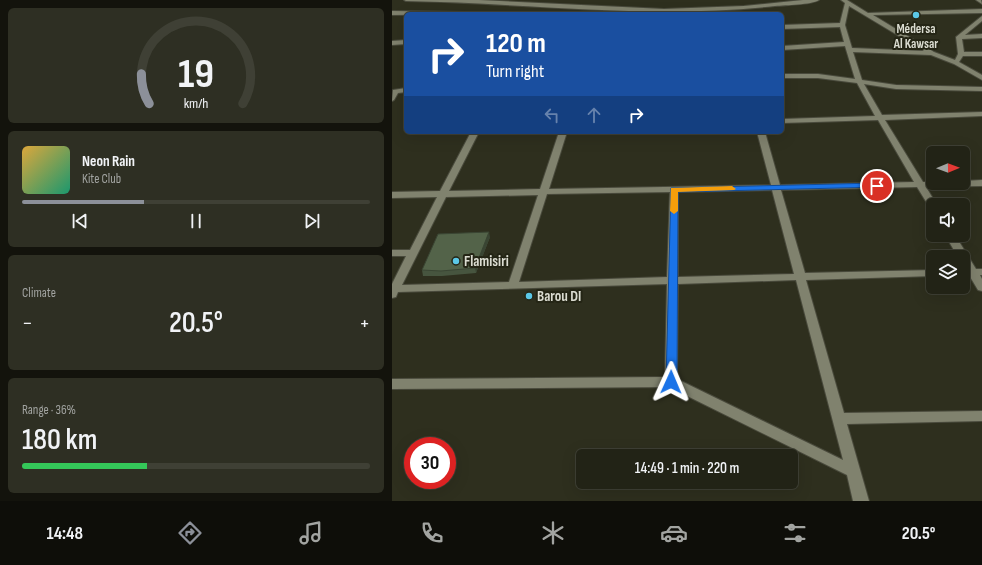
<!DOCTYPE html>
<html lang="en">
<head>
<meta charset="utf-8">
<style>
  body { margin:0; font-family:"Sofia Sans Condensed",sans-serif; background:#2e2f23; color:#f1f3f6; height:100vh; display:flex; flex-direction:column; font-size:15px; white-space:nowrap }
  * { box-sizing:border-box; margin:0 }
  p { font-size:13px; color:#a2a4a1 }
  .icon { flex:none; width:22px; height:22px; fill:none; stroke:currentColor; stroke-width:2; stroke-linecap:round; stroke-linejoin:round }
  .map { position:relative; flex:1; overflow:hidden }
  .drawer { display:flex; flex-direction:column; gap:8px; padding:8px; background:#13130c; width:392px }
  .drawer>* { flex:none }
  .hud { position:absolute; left:12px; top:12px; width:380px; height:122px; border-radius:6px; box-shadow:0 4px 16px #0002,0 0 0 1px #3f4035; background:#1a4fa0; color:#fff; overflow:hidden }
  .needle { width:26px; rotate:89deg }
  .controls { position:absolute; left:534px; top:146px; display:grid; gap:8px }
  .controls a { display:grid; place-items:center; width:44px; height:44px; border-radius:6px; background:#222316; box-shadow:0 4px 16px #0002,0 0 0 1px #3f4035; font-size:20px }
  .speed { position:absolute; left:12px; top:437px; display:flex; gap:8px; font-size:20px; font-weight:700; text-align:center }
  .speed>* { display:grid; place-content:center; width:52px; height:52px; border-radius:50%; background:#222316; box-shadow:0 4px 16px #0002,0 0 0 1px #3f4035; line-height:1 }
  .speed .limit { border:6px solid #d22; background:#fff; color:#111 }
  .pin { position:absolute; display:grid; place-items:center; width:34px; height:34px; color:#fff; margin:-17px; border:2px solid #fff; border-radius:50%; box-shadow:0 1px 4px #0007 }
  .me { position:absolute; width:44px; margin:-22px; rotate:1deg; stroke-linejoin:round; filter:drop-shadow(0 0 3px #0008) }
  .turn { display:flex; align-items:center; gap:14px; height:84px; padding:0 16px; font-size:18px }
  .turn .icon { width:52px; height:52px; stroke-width:2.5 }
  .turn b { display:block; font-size:28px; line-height:34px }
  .lanes { display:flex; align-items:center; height:38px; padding:0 16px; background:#0003; justify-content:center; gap:20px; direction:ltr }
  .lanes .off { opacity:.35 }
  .big { font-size:30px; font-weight:600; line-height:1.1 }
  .drawer .widget { flex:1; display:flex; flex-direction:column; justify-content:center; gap:6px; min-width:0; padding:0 14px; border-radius:6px; background:#2e2f23 }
  .drawer .dial { align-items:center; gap:0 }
  .dial svg { height:104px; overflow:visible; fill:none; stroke:#3f4035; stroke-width:7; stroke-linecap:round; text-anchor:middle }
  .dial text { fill:#f1f3f6; stroke:none }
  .song { display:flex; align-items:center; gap:12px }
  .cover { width:48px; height:48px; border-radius:6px; background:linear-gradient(135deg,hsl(40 70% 55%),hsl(160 70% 35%)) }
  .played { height:4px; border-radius:2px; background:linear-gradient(90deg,#8c9099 35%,#3f4035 35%) }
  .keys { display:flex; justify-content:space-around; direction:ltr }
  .heat { display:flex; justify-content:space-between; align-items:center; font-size:22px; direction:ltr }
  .charge { height:6px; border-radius:3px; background:linear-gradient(90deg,#34c759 36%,#3f4035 0) }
  .trip { position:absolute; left:184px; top:449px; width:222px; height:40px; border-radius:6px; background:#222316; box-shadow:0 4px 16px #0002,0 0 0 1px #3f4035; font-weight:600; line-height:40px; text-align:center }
  .menu { display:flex; height:64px; justify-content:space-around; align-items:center; background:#0e0e09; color:#a2a4a1 }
  .menu .icon { width:28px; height:28px }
  .menu .active { color:#8c9099 }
  .menu b { font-size:18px; color:#f1f3f6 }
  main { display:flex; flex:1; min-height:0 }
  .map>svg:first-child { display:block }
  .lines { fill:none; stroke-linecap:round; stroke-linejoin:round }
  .minor-casing { stroke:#494a3c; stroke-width:2 }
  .minor { fill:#80826e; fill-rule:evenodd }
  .wall { fill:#47553f }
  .shaded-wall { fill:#3a4533 }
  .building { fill:#536349; stroke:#3a4533 }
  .route { fill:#1a73e8; stroke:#114b97 }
  .slow { fill:#f59e0b }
  .poi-dot { fill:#5bc8e7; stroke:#242515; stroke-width:1.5 }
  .labels { text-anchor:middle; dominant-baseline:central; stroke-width:4; stroke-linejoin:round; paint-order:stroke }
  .far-poi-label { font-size:13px; font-weight:bold; fill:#dbdcd1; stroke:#242515 }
  .poi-label { font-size:15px; font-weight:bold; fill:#dbdcd1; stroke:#242515; text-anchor:start }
</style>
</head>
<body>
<main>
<section class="drawer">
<div class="widget dial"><svg viewBox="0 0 100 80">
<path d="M14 69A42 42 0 1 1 86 69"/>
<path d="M14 69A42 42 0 0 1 8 46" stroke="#8c9099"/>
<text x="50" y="56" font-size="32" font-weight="700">19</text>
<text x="50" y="72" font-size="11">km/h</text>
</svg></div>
<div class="widget">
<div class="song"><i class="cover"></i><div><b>Neon Rain</b><p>Kite Club</p></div></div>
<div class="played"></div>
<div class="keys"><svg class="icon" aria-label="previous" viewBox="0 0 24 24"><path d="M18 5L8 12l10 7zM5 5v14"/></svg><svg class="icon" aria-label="pause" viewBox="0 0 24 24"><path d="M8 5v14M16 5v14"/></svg><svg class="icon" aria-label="next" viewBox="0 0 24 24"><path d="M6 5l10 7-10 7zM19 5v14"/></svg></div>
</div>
<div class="widget"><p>Climate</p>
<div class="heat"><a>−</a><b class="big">20.5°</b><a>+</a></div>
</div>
<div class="widget"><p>Range · 36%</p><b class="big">180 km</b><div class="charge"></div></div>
</section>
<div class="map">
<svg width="590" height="501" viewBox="0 0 590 501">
  <rect width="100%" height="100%" fill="#2e2f1e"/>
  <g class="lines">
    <defs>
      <g id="minor">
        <path d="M12 0H87L272 9 352 6 411 0H427C419 5 394 5 383 6 260 20 137 3 14 1Z"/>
        <path d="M449 0H455L476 13 590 9V13L481 15 542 52 563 60 566 54 564 37 590 16V21L573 35 590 34V38L570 39 572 52H590V56H571L567 62 590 75V80L562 64 539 55 461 52 470 80 504 85 590 87V91L504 89 472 84 490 115 590 112V116L493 120 531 182 571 183V181L590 180V186L534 187 545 205H541V209L538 208 525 187 389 190 413 273 541 270V276L414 280 452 413 590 411V421L455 424 477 501H461L455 475 277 387 0 389V379L273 377 275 284 6 292 4 297 0 298V284L14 256H0V250H18L45 197 0 198V192L48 191 79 132H87L57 191 148 189 167 132H175L157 189 379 185 365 132H373L388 185 522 182 486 120 390 123V119L483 116 465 83 426 78H390V74H426L463 79 453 46 390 50V46L452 42 448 27 390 29V25L448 23 453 3ZM457 6 532 51 460 48 453 25ZM380 190 402 274 286 277V192ZM278 192 275 277 127 282 155 194ZM146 195 117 282 10 285 54 197ZM404 280 451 460 285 379 286 284Z"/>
        <path d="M584 0H589L590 4Z"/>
        <path d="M0 11 73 12 76 14 0 15Z"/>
        <path d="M14 40V44L0 45V41Z"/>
        <path d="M14 88V92L6 93 2 100 0 101 1 90Z"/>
        <path d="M553 235H563L584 269H590V275H588L590 279V291L586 290 577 275H571V269H573L571 265V257H566Z"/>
      </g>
    </defs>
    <use href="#minor" class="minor-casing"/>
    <use href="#minor" class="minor"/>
  </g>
  <path class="wall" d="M98 237 84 273 50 276H31L30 270Z"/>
  <path class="shaded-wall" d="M97 232 98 237 84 273 83 268Z"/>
  <path class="building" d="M97 232 83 268 49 271 30 270 46 234Z"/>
  <path class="route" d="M485 183 488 184V187L286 192 285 382 283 385H275L274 382 279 188Z"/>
  <path class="slow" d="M340 186 344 189 342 190 286 192V211L282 214 278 211 279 188Z"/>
  <g class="poi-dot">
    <circle cx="524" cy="15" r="4"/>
    <circle cx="64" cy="261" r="4"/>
    <circle cx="137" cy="296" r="4"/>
  </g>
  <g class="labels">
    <g class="far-poi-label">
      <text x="524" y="29">Médersa<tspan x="524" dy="15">Al Kawsar</tspan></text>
    </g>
    <g class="poi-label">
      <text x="72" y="261">Flamisiri</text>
      <text x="145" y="296">Barou DI</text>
    </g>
  </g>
</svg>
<div class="controls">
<a><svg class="needle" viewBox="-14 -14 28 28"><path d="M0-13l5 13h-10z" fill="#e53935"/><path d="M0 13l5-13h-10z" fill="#a2a4a1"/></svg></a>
<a><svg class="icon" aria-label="sound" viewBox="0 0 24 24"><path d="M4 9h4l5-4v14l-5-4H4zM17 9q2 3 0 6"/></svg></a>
<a><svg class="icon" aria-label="layers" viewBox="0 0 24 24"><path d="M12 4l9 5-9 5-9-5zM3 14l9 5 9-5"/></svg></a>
</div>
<div class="speed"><div class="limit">30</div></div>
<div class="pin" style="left:485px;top:186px;background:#d93025"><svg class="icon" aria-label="arrive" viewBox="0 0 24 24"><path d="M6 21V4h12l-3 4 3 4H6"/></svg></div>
<svg class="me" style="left:279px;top:382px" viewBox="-20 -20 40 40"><path d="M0-17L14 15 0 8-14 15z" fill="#1a73e8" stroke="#fff" stroke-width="4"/></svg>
<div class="trip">14:49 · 1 min · 220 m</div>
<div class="hud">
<div class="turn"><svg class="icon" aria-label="right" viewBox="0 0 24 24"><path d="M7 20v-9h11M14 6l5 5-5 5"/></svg><div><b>120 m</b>Turn right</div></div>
<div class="lanes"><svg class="icon off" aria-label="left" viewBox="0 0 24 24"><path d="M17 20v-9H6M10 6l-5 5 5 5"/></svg><svg class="icon off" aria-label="ahead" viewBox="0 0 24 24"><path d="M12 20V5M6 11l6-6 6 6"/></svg><svg class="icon" aria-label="right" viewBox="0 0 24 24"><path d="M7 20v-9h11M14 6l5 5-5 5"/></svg></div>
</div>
</div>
</main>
<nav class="menu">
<b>14:48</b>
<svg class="icon active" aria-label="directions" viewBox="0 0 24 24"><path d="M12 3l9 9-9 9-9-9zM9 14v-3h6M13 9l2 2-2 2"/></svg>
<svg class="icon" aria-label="music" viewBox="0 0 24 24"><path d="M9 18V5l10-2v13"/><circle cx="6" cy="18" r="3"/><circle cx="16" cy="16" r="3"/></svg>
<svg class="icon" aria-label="phone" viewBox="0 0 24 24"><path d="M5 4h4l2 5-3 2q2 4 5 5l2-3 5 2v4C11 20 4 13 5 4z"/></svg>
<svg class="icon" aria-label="climate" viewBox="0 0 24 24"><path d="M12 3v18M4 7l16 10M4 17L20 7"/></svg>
<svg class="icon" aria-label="car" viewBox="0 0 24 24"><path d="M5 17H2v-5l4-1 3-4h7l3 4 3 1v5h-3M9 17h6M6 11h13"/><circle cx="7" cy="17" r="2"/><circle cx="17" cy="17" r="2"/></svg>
<svg class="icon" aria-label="filters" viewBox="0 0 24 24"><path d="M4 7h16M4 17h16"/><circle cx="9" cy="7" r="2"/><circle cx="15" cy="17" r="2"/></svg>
<b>20.5°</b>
</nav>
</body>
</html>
